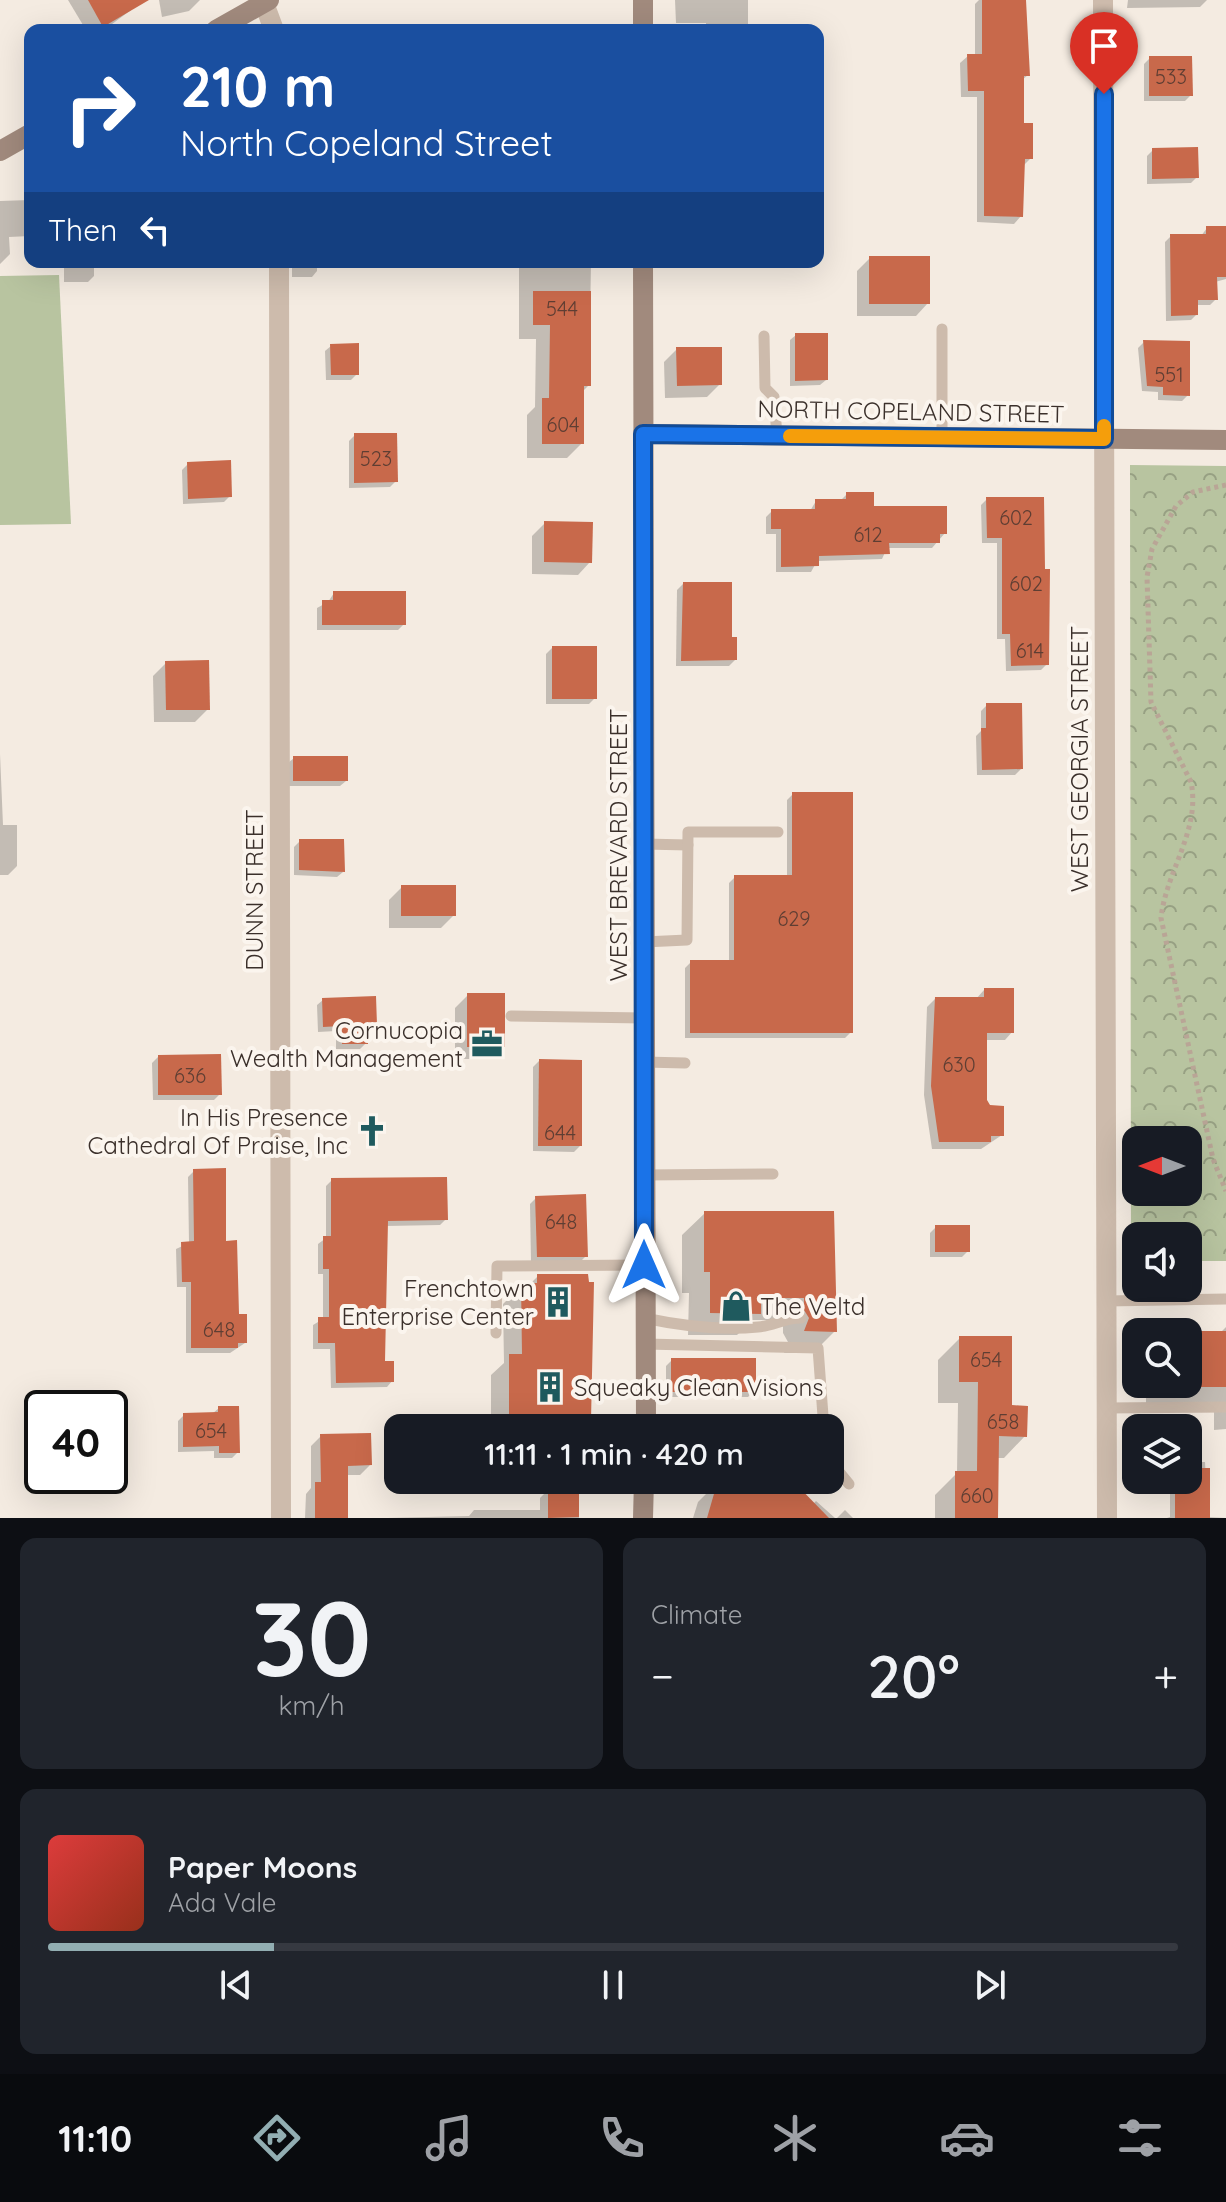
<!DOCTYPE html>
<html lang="en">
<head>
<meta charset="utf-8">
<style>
  body { margin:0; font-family:Quicksand,sans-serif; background:#20242c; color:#f1f3f6; height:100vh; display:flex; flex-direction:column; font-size:30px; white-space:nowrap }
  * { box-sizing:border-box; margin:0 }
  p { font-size:26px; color:#9ea1a6 }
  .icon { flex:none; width:44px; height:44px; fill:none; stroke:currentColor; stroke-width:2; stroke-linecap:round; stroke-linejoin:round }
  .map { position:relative; height:1518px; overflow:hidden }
  .sheet { display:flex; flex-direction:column; gap:20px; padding:20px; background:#0d0f14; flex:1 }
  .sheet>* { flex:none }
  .hud { position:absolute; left:24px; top:24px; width:800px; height:244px; border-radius:16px; box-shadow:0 8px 32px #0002; background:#1a4fa0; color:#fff; overflow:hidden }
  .needle { width:52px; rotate:270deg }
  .tools { position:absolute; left:1122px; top:1126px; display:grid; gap:16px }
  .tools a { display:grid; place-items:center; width:80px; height:80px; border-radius:16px; background:#171b24; box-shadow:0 8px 32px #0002; font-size:40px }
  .speed { position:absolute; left:24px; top:1390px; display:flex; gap:16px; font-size:40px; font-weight:700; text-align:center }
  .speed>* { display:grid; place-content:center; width:104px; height:104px; border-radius:50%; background:#171b24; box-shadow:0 8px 32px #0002; line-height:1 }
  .speed .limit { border:4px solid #111; border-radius:12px; background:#fff; color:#111 }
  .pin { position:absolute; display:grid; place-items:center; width:68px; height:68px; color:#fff; margin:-82px -34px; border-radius:50% 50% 50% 0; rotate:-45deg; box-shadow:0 0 8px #0007 }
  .pin .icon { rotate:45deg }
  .me { position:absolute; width:88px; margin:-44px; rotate:0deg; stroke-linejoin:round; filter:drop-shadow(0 0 6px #0008) }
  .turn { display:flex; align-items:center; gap:28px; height:168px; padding:0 24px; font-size:36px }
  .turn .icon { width:104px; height:104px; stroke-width:2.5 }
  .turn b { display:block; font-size:56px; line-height:68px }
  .then { display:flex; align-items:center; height:76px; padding:0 24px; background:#0003; gap:16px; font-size:30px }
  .big { font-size:60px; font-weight:600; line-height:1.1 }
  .sheet .tile { flex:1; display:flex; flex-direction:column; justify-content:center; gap:12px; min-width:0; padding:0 28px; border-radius:16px; background:#20242c }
  .sheet .dial { align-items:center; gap:0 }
  .dial b { font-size:104px; line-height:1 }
  .song { display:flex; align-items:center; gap:24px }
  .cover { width:96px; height:96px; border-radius:12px; background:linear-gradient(135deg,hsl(0 70% 55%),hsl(10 70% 35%)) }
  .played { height:8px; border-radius:4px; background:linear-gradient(90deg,#92aeb2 20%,#363941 20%) }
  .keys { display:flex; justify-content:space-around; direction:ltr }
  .heat { display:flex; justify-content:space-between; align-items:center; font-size:44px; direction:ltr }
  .sheet .tiles { flex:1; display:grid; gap:20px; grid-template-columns:1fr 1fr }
  .tile:last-child { grid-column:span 2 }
  .trip { position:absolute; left:384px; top:1414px; width:460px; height:80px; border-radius:16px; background:#171b24; box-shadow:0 8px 32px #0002; font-weight:600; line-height:80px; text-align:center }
  .menu { display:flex; height:128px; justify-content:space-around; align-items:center; background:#090b0e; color:#9ea1a6 }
  .menu .icon { width:56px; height:56px }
  .menu .active { color:#92aeb2 }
  .menu b { font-size:36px; color:#f1f3f6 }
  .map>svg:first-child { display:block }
  .forest { fill:url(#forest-crowns); fill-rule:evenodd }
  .garden { fill:#b8c4a0 }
  .shadow { fill:#0003 }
  .building { fill:#c8694b }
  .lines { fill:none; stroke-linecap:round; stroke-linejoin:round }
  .path { stroke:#b9a596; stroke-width:5; stroke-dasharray:4 4; stroke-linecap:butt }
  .lane { stroke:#cdbbac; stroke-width:11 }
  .street { stroke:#cdbbac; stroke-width:20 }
  .secondary { stroke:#a18a7d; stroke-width:20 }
  .route-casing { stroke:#114b97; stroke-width:20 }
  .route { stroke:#1a73e8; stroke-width:14 }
  .slow { stroke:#f59e0b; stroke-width:14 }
  .labels { text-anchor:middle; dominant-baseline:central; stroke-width:8; stroke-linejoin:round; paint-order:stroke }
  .number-label { font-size:20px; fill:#5e3e33 }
  .street-label { font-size:24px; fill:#3b302b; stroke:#fbf5ee }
  .poi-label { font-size:24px; fill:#3b302b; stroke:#fbf5ee; text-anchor:end }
</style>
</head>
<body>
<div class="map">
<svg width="1226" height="1518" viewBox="0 0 1226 1518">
  <defs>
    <pattern id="forest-crowns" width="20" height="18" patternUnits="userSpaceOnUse" patternTransform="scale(2)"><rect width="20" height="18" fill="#b8c4a0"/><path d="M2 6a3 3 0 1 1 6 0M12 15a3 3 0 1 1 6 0" fill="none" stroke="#97a083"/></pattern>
  </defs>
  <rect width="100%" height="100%" fill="#f4ebe1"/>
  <path class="forest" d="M1130 465 1226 466V1261H1188V1236H1136V1261H1131ZM1136 1140H1188V1192H1136Z"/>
  <path class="garden" d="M59 275 71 524 0 525V276Z"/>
  <g class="shadow">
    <path d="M68 0H131L135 7 104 30H86Z"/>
    <path d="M159 0H200L189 11 162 17Z"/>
    <path d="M675 0H748V30H706V23H676Z"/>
    <path d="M979 0H1024L1028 75 1022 80V125L1031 158 1023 166 1021 216 1014 224 977 222V97H961L960 63 968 56H975V4Z"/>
    <path d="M1128 0H1207L1200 7 1127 8Z"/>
    <path d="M1150 58 1191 95 1185 101H1144V64Z"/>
    <path d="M1153 150 1197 177 1191 183 1147 184V156Z"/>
    <path d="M30 200V236L9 237 10 254 0 264V201Z"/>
    <path d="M1207 228H1226V279L1215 282 1216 299 1210 305H1196V315L1191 320 1166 321 1165 242 1171 236H1201Z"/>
    <path d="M870 258 928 303 916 316H857V271Z"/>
    <path d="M64 262H94V276L88 282H64Z"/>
    <path d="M292 262H317V271L312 277H292Z"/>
    <path d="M461 262H591L589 385 582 392V443L567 458H527V415L535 407 536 339H519V267H461Z"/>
    <path d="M796 335 826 380 820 385 790 386V340Z"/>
    <path d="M1144 342 1188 395 1182 401 1158 400V392L1142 391 1138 348Z"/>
    <path d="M331 346 357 374 351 380H326L325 351Z"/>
    <path d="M677 349 720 384 707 397 665 398 664 362Z"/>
    <path d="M355 435 396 481 390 487 349 488V441Z"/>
    <path d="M188 464 230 496 224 502 183 504 182 470Z"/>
    <path d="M847 494 872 508 945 533 932 548H887L882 559 817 561 811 572H776V534H766V517L772 511H810L816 501H840Z"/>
    <path d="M987 499H1042L1047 664 1041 670 1006 671 1005 639H997V543H982L981 505Z"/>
    <path d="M545 523 590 562 578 575 532 574V536Z"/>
    <path d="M683 584 730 639 735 660 729 666H676L677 590Z"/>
    <path d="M334 593 404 624 398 630H317V608L328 602Z"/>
    <path d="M552 648 595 698 589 704H546V654Z"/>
    <path d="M166 663 208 709 195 722H154L153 676Z"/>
    <path d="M987 705 1021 769 1015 775H977L976 736 981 731V711Z"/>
    <path d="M0 754 3 825H17V866L8 875H0Z"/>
    <path d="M294 758 346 781 340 786H288V763Z"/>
    <path d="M793 794 851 1032 845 1038H685V968L691 962H729V883L735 877H787V800Z"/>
    <path d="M300 841 343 872 337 877 294 875V847Z"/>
    <path d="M402 887 454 915 441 928H389V900Z"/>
    <path d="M984 990 1012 1032 1005 1040H985V1100L1002 1135 981 1149H932L924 1095 927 1007 935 999H976Z"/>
    <path d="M468 995 503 1046 490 1059H455V1008Z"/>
    <path d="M323 1000 375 1025 366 1031V1043L360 1049H336V1031L318 1032 317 1005Z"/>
    <path d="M158 1057 220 1094 214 1100H153L152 1063Z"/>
    <path d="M539 1061 580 1146 574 1152 533 1151V1067Z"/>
    <path d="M194 1171 224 1243 245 1343 230 1353H186V1287H177L176 1249 189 1243 188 1177Z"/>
    <path d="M332 1180 446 1219 440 1225 386 1226 383 1363 392 1381 387 1387 331 1388 330 1349H313V1325L323 1319V1274H318V1244L326 1238V1186Z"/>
    <path d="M536 1198 586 1256 580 1262H531L530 1204Z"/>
    <path d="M705 1213H832L835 1331 813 1353H784L788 1342 783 1333V1320H752L737 1335H688L689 1293H682V1235Z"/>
    <path d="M936 1227 968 1251 962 1257H930V1233Z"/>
    <path d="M538 1276 589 1419 581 1428H491V1375L504 1363 503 1304 522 1285H529Z"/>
    <path d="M1226 1327V1429L1214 1430V1412H1146V1384H1188V1333H1220Z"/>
    <path d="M960 1338 1010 1407 1025 1436 1004 1458H997L996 1518H935V1495L957 1473 958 1403H938V1360Z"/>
    <path d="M672 1360 754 1391 748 1397H666V1366Z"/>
    <path d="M219 1408 238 1452 232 1458H214V1451L178 1452V1421L184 1415 212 1414Z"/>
    <path d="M321 1436 370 1465 360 1475H346V1518H305L306 1494 311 1488V1446Z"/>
    <path d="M1188 1462H1205L1208 1517 1226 1518H1167L1170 1517V1480H1188Z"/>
    <path d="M720 1480H789L813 1504 816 1501 835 1518H693L698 1502Z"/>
    <path d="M548 1490H577L579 1518H387L469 1516 474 1510H540V1498Z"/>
    <path d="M845 1510 853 1518H837Z"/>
  </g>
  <g class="building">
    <path d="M88 0H149L103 27Z"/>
    <path d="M982 0H1026L1030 76H1024V123H1033V159H1025L1023 217 984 216V91H968L967 54H982Z"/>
    <path d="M1149 56H1192L1193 96H1149Z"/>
    <path d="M1198 147 1199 178 1152 179V148Z"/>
    <path d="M1206 226H1226V277H1217L1218 300H1198V315L1171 316 1170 234H1206Z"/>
    <rect x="869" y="256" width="61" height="48"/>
    <path d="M533 291H591V386H584V444H542V398H549L550 325H533Z"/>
    <path d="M795 333H828V380L795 381Z"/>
    <path d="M1143 340 1190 341V396L1163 395V387L1147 386Z"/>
    <path d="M359 343V375H331L330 344Z"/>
    <path d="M676 347H722V385L677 386Z"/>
    <path d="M354 433H397L398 482 354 483Z"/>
    <path d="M231 460 232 497 188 499 187 462Z"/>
    <path d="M846 492H874V506H947V534H940V543H889L890 554 819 556V566L781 567V529H771V509H815V499H846Z"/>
    <path d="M986 497H1044L1045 569H1050L1049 665 1011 666 1010 634H1002V538H987Z"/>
    <path d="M544 521 593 522 592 563 544 562Z"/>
    <path d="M683 582H732V637H737V660L681 661Z"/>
    <path d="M333 591H406V625H322V600H333Z"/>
    <rect x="552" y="646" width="45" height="53"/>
    <path d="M209 660 210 710H166L165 661Z"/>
    <path d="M986 703H1022L1023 769 982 770 981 728H986Z"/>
    <rect x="293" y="756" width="55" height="25"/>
    <path d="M792 792H853V1033H690V960H734V875H792Z"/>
    <path d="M299 839H344L345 872 299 870Z"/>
    <rect x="401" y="885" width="55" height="31"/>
    <path d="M984 988H1014V1033H987V1100L990 1105 1004 1106V1136H991V1142H939L931 1086 935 997H984Z"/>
    <rect x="467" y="993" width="38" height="54"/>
    <path d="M376 996 377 1025 368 1026V1044H342L341 1026 323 1027 322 998Z"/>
    <path d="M221 1054 222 1095H158V1055Z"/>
    <path d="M539 1059 582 1060V1146H538Z"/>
    <path d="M226 1168V1241L237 1240 239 1314H247V1343H238V1348H191V1282H182L181 1242 194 1241 193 1169Z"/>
    <path d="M447 1177 448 1220 388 1221 385 1361H394V1382L336 1383 335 1343H318V1317H329V1269H323V1236H331V1178Z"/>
    <path d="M586 1194 588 1257H537L535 1196Z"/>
    <path d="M704 1211H834L837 1332 804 1331 809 1318 804 1310V1298H761V1314L710 1313V1272H704Z"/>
    <rect x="935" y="1225" width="35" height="27"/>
    <path d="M537 1274H588L589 1282H594L591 1420 509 1421V1354H522L521 1283H537Z"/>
    <rect x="1188" y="1331" width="38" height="56"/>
    <path d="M959 1336H1012V1405L1028 1406 1027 1437 999 1436 998 1518H955V1471H977L978 1382H959Z"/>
    <rect x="671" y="1358" width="85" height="34"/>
    <path d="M218 1406H239L240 1453H219V1446L183 1447V1413L218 1412Z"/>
    <path d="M371 1433 372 1465 348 1466V1518H315V1482H321L320 1434Z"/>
    <path d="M1188 1468H1210V1518H1175V1480H1188Z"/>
    <path d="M718 1480H792L829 1518H707Z"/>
    <path d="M548 1488H579V1517L548 1518Z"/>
  </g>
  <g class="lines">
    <path class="path" d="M1226 485 1193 492 1176 506 1152 549 1147 577 1151 702 1191 782C1201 830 1166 871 1161 918L1213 1159 1226 1191"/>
    <g class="lane">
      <path d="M942 329V437"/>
      <path d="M764 336 765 388 774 397 777 436"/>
      <path d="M644 844 688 845"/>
      <path d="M644 942 687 940 688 832H778"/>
      <path d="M511 1016 644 1018"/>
      <path d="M644 1062 685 1063"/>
      <path d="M644 1175 773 1174"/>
      <path d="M1106 1301 1226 1299"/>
      <path d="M644 1318C682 1326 720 1331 758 1327 773 1326 784 1318 801 1318"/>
      <path d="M496 1333 497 1266 644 1265"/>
      <path d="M645 1344 818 1348 823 1416 813 1428"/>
      <path d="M1106 1408 1226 1407"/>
      <path d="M830 1461 849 1484"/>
    </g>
    <g class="street">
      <path d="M1103 0 1107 1518"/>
      <path d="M264 3 274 30"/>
      <path d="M279 262 281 1518"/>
    </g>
    <g class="secondary">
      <path d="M643 0V30"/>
      <path d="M216 30 269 0"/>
      <path d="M0 151 30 134"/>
      <path d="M643 262 646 1428"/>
      <path d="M643 434 1226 440"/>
      <path d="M643 1518 644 1480"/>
    </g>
  </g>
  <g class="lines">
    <defs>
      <path id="route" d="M644 1265 643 434 1104 439V94"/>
    </defs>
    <use href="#route" class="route-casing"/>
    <use href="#route" class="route"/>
    <path class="slow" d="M790 436 1104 439V426"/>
  </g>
  <defs>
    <symbol id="office-bare" viewBox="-9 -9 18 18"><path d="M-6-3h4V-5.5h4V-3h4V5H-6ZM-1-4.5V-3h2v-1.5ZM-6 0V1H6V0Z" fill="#1f5a5e" stroke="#fbf5ee" stroke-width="2.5" paint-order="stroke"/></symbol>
    <symbol id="church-bare" viewBox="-9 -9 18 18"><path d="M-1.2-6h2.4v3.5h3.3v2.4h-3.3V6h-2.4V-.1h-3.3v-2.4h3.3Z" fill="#1f5a5e" stroke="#fbf5ee" stroke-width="2.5" paint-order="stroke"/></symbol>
    <symbol id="building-bare" viewBox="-9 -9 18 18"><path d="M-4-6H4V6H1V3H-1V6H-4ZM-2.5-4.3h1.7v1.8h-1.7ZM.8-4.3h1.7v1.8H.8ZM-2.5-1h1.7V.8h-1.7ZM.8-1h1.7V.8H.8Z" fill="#1f5a5e" stroke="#fbf5ee" stroke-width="2.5" paint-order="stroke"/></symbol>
    <symbol id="shop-bare" viewBox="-9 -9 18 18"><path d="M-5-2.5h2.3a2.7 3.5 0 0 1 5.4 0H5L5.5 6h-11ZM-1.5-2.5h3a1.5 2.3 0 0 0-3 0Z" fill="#1f5a5e" stroke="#fbf5ee" stroke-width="2.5" paint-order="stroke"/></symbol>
  </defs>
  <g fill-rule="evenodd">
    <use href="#office-bare" x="465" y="1022" width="44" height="44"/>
    <use href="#church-bare" x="350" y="1109" width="44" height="44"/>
    <use href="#building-bare" x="536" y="1280" width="44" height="44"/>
    <use href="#shop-bare" x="714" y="1284" width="44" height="44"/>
    <use href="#building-bare" x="528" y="1365" width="44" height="44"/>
  </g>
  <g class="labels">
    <g class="number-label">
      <text x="1171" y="76">533</text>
      <text x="562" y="308">544</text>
      <text x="1169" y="374">551</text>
      <text x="563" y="424">604</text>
      <text x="376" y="458">523</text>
      <text x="1016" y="517">602</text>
      <text x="868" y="534">612</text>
      <text x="1026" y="583">602</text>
      <text x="1030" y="650">614</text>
      <text x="794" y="918">629</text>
      <text x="959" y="1064">630</text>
      <text x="190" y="1075">636</text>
      <text x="560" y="1132">644</text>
      <text x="561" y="1221">648</text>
      <text x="219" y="1329">648</text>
      <text x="986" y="1359">654</text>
      <text x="1003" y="1421">658</text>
      <text x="211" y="1430">654</text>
      <text x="977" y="1495">660</text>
    </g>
    <g class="street-label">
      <text transform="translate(911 411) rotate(1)">NORTH COPELAND STREET</text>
      <text transform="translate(1079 759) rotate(-90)">WEST GEORGIA STREET</text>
      <text transform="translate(618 845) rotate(-90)">WEST BREVARD STREET</text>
      <text transform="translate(254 890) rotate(-90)">DUNN STREET</text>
    </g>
    <g class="poi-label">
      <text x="463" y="1030">Cornucopia<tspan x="463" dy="28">Wealth Management</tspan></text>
      <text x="348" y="1117">In His Presence<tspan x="348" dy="28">Cathedral Of Praise, Inc</tspan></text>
      <text x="534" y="1288">Frenchtown<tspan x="534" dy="28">Enterprise Center</tspan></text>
      <text x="760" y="1306" text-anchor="start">The Veltd</text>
      <text x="574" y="1387" text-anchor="start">Squeaky Clean Visions</text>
    </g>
  </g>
</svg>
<div class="tools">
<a><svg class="needle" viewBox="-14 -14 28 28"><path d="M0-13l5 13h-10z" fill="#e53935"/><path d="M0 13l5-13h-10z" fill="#9ea1a6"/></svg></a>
<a><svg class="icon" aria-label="sound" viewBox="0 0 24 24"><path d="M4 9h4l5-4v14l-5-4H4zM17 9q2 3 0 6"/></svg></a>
<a><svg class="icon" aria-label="search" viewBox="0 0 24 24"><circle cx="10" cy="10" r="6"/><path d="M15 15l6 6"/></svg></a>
<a><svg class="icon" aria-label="layers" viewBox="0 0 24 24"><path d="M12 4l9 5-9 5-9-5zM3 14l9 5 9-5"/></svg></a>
</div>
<div class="speed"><div class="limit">40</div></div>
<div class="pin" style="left:1104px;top:94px;background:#d93025"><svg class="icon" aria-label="arrive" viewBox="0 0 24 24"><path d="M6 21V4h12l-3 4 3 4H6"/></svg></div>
<svg class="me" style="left:644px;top:1265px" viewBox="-20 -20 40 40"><path d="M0-17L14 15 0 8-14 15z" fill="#1a73e8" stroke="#fff" stroke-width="4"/></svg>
<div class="trip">11:11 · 1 min · 420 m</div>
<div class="hud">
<div class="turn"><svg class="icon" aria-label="right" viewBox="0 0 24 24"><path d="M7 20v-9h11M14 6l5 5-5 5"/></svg><div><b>210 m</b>North Copeland Street</div></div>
<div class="then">Then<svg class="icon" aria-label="left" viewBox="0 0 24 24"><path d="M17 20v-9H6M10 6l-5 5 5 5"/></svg></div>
</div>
</div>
<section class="sheet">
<div class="tiles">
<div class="tile dial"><b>30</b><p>km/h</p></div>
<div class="tile"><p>Climate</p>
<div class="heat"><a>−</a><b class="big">20°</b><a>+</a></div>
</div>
<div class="tile">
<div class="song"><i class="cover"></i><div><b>Paper Moons</b><p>Ada Vale</p></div></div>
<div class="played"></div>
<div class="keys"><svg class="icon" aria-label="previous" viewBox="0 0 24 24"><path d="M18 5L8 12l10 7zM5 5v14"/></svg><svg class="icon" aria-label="pause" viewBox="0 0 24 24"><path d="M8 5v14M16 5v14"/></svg><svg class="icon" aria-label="next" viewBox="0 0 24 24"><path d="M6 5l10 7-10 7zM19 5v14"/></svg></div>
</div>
</div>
</section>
<nav class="menu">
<b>11:10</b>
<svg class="icon active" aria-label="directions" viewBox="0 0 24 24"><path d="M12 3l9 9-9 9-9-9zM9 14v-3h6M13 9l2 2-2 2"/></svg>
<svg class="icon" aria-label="music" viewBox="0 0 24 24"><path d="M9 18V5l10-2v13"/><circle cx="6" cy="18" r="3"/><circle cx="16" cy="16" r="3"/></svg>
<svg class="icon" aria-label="phone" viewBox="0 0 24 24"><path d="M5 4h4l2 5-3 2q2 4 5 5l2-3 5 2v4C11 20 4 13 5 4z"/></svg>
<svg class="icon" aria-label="climate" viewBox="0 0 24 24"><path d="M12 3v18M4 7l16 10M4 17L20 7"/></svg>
<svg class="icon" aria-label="car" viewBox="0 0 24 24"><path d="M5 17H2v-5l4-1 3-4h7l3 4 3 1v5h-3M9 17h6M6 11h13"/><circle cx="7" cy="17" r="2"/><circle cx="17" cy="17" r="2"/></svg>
<svg class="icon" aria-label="filters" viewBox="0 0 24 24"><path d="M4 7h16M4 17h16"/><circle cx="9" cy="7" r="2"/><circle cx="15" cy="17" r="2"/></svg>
</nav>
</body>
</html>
